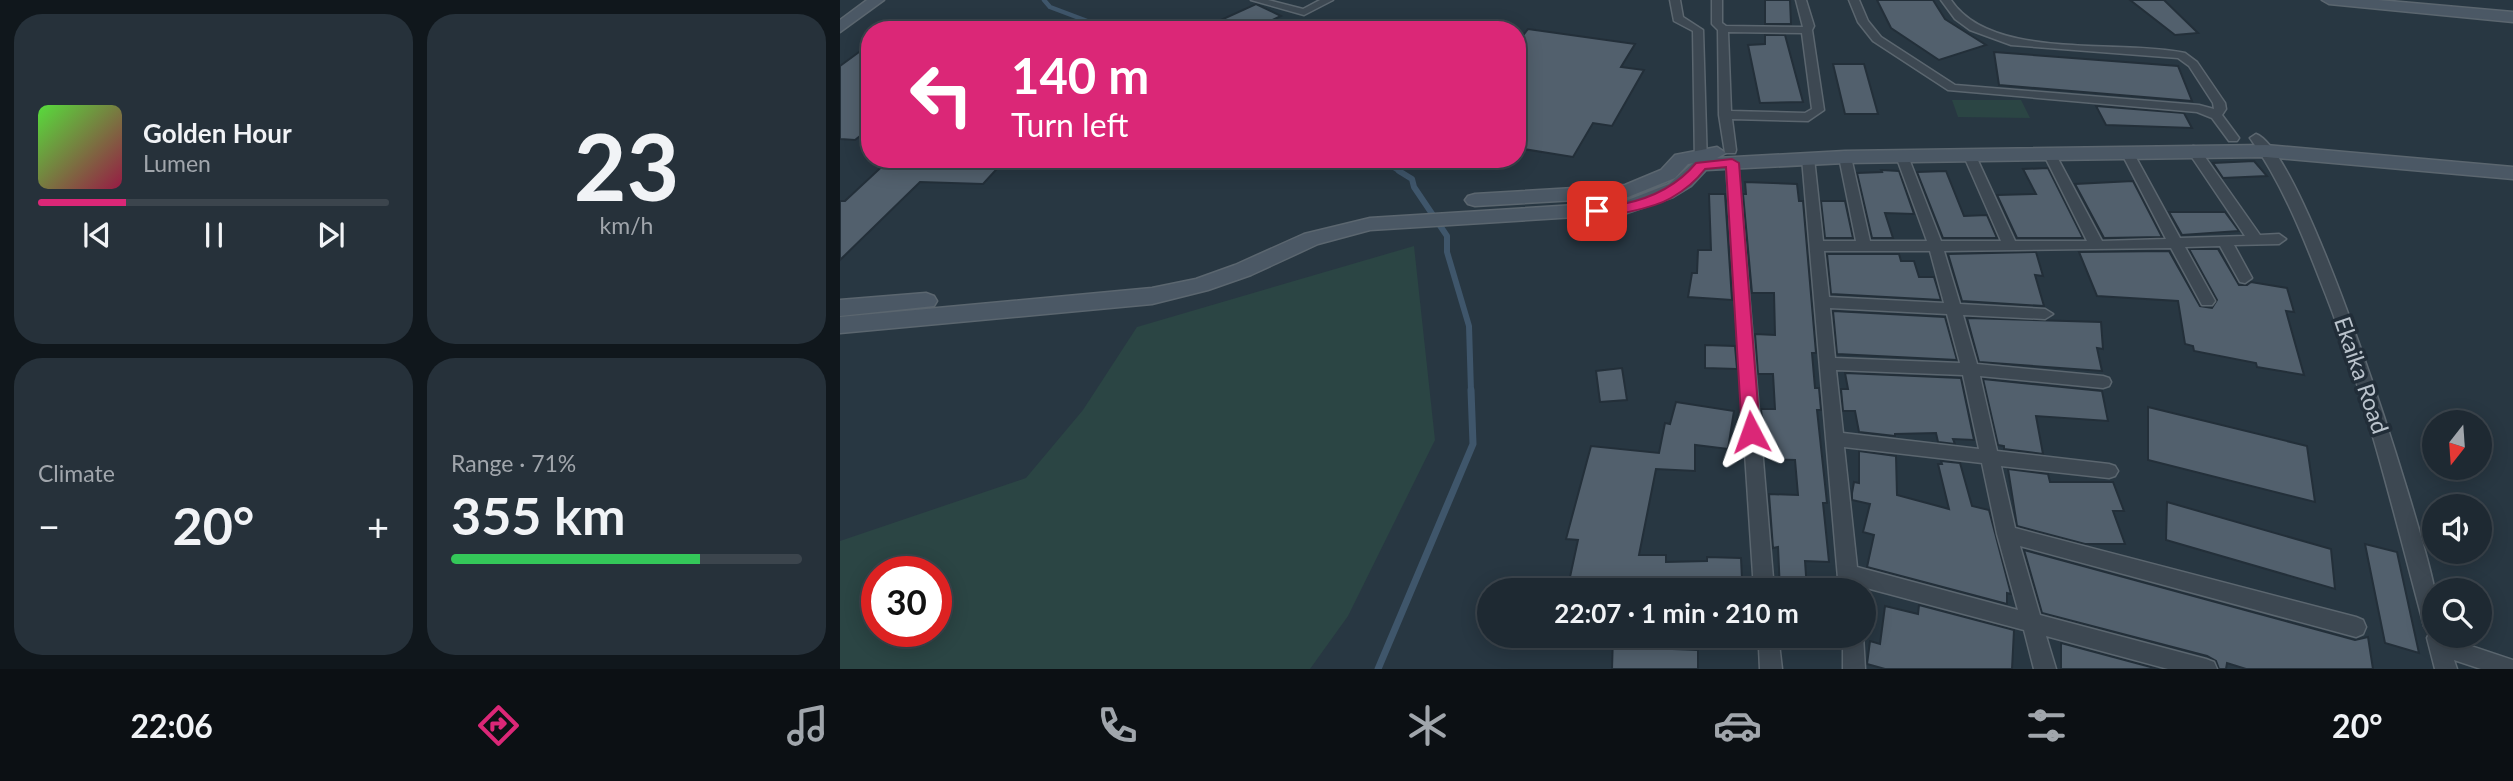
<!DOCTYPE html>
<html lang="en">
<head>
<meta charset="utf-8">
<style>
  body { margin:0; font-family:Lato,sans-serif; background:#26313a; color:#f1f3f6; height:100vh; display:flex; flex-direction:column; font-size:26px; white-space:nowrap }
  * { box-sizing:border-box; margin:0 }
  p { font-size:23px; color:#a1a6ac }
  .icon { flex:none; width:38px; height:38px; fill:none; stroke:currentColor; stroke-width:2; stroke-linecap:round; stroke-linejoin:round }
  .map { position:relative; flex:1; overflow:hidden }
  .drawer { display:flex; flex-direction:column; gap:14px; padding:14px; background:#10171c; width:840px }
  .drawer>* { flex:none }
  .guide { position:absolute; left:21px; top:21px; width:665px; height:147px; border-radius:28px; box-shadow:0 4px 18px #0003,0 0 0 2px #3c454d; background:#db2777; color:#fff; overflow:hidden }
  .needle { width:46px; rotate:197deg }
  .tools { position:absolute; left:1582px; top:410px; display:grid; gap:14px }
  .tools a { display:grid; place-items:center; width:70px; height:70px; border-radius:50%; background:#1e2932; box-shadow:0 4px 18px #0003,0 0 0 2px #3c454d; font-size:35px }
  .speed { position:absolute; left:21px; top:556px; display:flex; gap:14px; font-size:35px; font-weight:700; text-align:center }
  .speed>* { display:grid; place-content:center; width:91px; height:91px; border-radius:50%; background:#1e2932; box-shadow:0 4px 18px #0003,0 0 0 2px #3c454d; line-height:1 }
  .speed .limit { border:10px solid #d22; background:#fff; color:#111 }
  .pin { position:absolute; display:grid; place-items:center; width:60px; height:60px; color:#fff; margin:-30px; border-radius:14px; box-shadow:0 4px 10px #0006 }
  .me { position:absolute; width:77px; margin:-38px; rotate:356deg; stroke-linejoin:round; filter:drop-shadow(0 0 5px #0008) }
  .turn { display:flex; align-items:center; gap:24px; height:147px; padding:0 35px; font-size:32px }
  .turn .icon { width:91px; height:91px; stroke-width:2.5 }
  .turn b { display:block; font-size:49px; line-height:60px }
  .big { font-size:52px; font-weight:700; line-height:1.1 }
  .drawer .tile { flex:1; display:flex; flex-direction:column; justify-content:center; gap:10px; min-width:0; padding:0 24px; border-radius:28px; background:#26313a }
  .drawer .dial { align-items:center; gap:0 }
  .dial b { font-size:91px; line-height:1 }
  .song { display:flex; align-items:center; gap:21px }
  .cover { width:84px; height:84px; border-radius:10px; background:linear-gradient(135deg,hsl(110 70% 55%),hsl(340 70% 35%)) }
  .played { height:7px; border-radius:4px; background:linear-gradient(90deg,#db2777 25%,#3c454d 25%) }
  .keys { display:flex; justify-content:space-around; direction:ltr }
  .heat { display:flex; justify-content:space-between; align-items:center; font-size:38px; direction:ltr }
  .charge { height:10px; border-radius:5px; background:linear-gradient(90deg,#34c759 71%,#3c454d 0) }
  .drawer .tiles { flex:1; display:grid; gap:14px; grid-template-columns:repeat(2,1fr) }
  .trip { position:absolute; left:637px; top:578px; width:399px; height:70px; border-radius:35px; background:#1e2932; box-shadow:0 4px 18px #0003,0 0 0 2px #3c454d; font-weight:700; line-height:70px; text-align:center }
  .menu { display:flex; height:112px; justify-content:space-around; align-items:center; background:#0c1014; color:#a1a6ac }
  .menu .icon { width:49px; height:49px }
  .menu .current { color:#db2777 }
  .menu b { font-size:32px; color:#f1f3f6 }
  main { display:flex; flex:1; min-height:0 }
  .map>svg:first-child { display:block }
  .green { fill:#2b4544; fill-rule:evenodd }
  .lines { fill:none; stroke-linecap:round; stroke-linejoin:round }
  .stream-far2 { stroke:#3f566b; stroke-width:4.5 }
  .stream-far1 { stroke:#3f566b; stroke-width:6 }
  .stream { stroke:#3f566b; stroke-width:7 }
  .building { fill:#52606d; stroke:#232f39; stroke-width:2 }
  .street-casing { stroke:#5b666f; stroke-width:3 }
  .secondary-casing { stroke:#5b666f; stroke-width:3 }
  .street { fill:#3d4852; fill-rule:evenodd }
  .secondary { fill:#4b5865; fill-rule:evenodd }
  .route { fill:#db2777; stroke:#8e194d; stroke-width:2 }
  .labels { text-anchor:middle; dominant-baseline:central; stroke-width:7; stroke-linejoin:round; paint-order:stroke }
  .street-label { font-size:23px; fill:#bac3cc; stroke:#212d38 }
</style>
</head>
<body>
<main>
<section class="drawer">
<div class="tiles">
<div class="tile">
<div class="song"><i class="cover"></i><div><b>Golden Hour</b><p>Lumen</p></div></div>
<div class="played"></div>
<div class="keys"><svg class="icon" aria-label="previous" viewBox="0 0 24 24"><path d="M18 5L8 12l10 7zM5 5v14"/></svg><svg class="icon" aria-label="pause" viewBox="0 0 24 24"><path d="M8 5v14M16 5v14"/></svg><svg class="icon" aria-label="next" viewBox="0 0 24 24"><path d="M6 5l10 7-10 7zM19 5v14"/></svg></div>
</div>
<div class="tile dial"><b>23</b><p>km/h</p></div>
<div class="tile"><p>Climate</p>
<div class="heat"><a>−</a><b class="big">20°</b><a>+</a></div>
</div>
<div class="tile"><p>Range · 71%</p><b class="big">355 km</b><div class="charge"></div></div>
</div>
</section>
<div class="map">
<svg width="1673" height="669" viewBox="0 0 1673 669">
  <rect width="100%" height="100%" fill="#283742"/>
  <g class="green">
    <path d="M1112 100H1181L1190 118 1118 117Z"/>
    <path d="M574 246 595 440 508 616 470 669H0V541L186 478 243 410 297 327ZM37 572H96V632H37Z"/>
  </g>
  <g class="lines">
    <g class="stream-far2">
      <path d="M204 0 210 7 271 30"/>
      <path d="M540 159 562 173"/>
    </g>
    <path class="stream-far1" d="M559 171 572 179 574 187 607 236V252L629 326 631 391"/>
    <path class="stream" d="M538 669 633 444 631 390"/>
  </g>
  <g class="building">
    <path d="M925 0H950L951 24H925Z"/>
    <path d="M1037 0H1093L1105 19 1146 45 1099 60 1051 28Z"/>
    <path d="M1290 0H1324L1358 33 1335 35Z"/>
    <path d="M416 4 441 16 411 30H359Z"/>
    <path d="M688 29 795 44 781 67 804 70 772 126 753 123 733 157 677 148V43Z"/>
    <path d="M925 35H945L963 102 920 103 908 45 925 44Z"/>
    <path d="M30 44V128L15 140 0 139V66Z"/>
    <path d="M1154 52 1338 66 1352 101 1159 85Z"/>
    <path d="M993 64H1024L1038 114H1005Z"/>
    <path d="M1256 106 1344 113 1352 128 1266 125Z"/>
    <path d="M50 159H166L143 184 80 182 0 260V201H5Z"/>
    <path d="M1414 161 1427 176 1383 178 1373 163Z"/>
    <path d="M1208 168 1243 238H1177L1157 195 1196 194 1183 169Z"/>
    <path d="M1041 170 1059 171 1074 214 1045 213 1053 238H1032L1017 173 1042 172Z"/>
    <path d="M1106 171 1124 216 1147 215 1157 238H1103L1077 172Z"/>
    <path d="M1293 181 1322 237 1264 238 1235 184Z"/>
    <path d="M905 182 957 184 959 201H963L976 353H972L975 388H979L981 410H977L987 503H983L989 562 965 561 967 590H940L938 547 933 548 929 494 958 495 955 460 926 459 921 409H935L933 374H918L915 334 935 335 934 293H912L903 194H906Z"/>
    <path d="M869 194H885L892 300 848 297 852 273H857L858 250H871Z"/>
    <path d="M981 201H1005L1013 238H985Z"/>
    <path d="M1329 212H1385L1399 231 1342 235Z"/>
    <path d="M1349 249H1378L1399 285H1407L1411 282 1447 288 1454 312 1446 311 1464 375 1417 367 1416 363 1354 351 1353 346 1345 344 1338 301 1257 296 1239 252 1329 251 1360 306 1372 308 1377 300Z"/>
    <path d="M1196 252 1203 276 1195 275 1204 306 1122 301 1108 254Z"/>
    <path d="M987 254H1059L1061 261H1074L1079 277H1094L1101 300 991 294Z"/>
    <path d="M993 311 1105 317 1117 360 997 354Z"/>
    <path d="M1127 318 1261 322 1263 349 1257 348 1262 371 1139 362Z"/>
    <path d="M865 345 895 346 897 369 865 368Z"/>
    <path d="M782 368 787 400 760 402 756 371Z"/>
    <path d="M1005 373 1121 378 1134 440 1113 439 1115 444 1098 442 1096 433 1055 434V436L1019 432 1015 411H1003L1001 389H1008Z"/>
    <path d="M1143 379 1262 391 1268 421 1196 416 1203 454 1164 449V446L1158 445Z"/>
    <path d="M836 402 894 411 888 449 855 445V471L816 469 799 555H826V562L867 561V557L901 558 902 579 895 578V590H793L794 587 730 577 738 540 726 539 751 446 819 453 825 423 830 424Z"/>
    <path d="M1308 407 1467 446 1475 502 1308 460Z"/>
    <path d="M1019 451 1056 456 1057 495 1109 509 1098 464H1102L1101 461 1120 463 1132 506 1149 510 1171 594 1167 593V604L1027 567 1034 535 1023 532 1030 504 1012 500V493L1014 482 1019 483Z"/>
    <path d="M1168 469 1208 474 1210 482H1273L1284 511H1273L1285 544H1245L1177 526Z"/>
    <path d="M1327 502 1491 549 1495 589 1326 540Z"/>
    <path d="M1525 544 1557 552 1579 653 1545 643Z"/>
    <path d="M1184 550 1515 640 1528 637 1533 669H1406L1387 663 1386 669H1379L1376 661 1367 656 1202 613Z"/>
    <path d="M1079 605 1174 630 1172 669H1045L1027 664 1030 641 1040 644 1045 606 1078 614Z"/>
    <path d="M773 635H808V648L858 650V669H772Z"/>
    <path d="M1221 643 1318 669H1221Z"/>
  </g>
  <g class="lines">
    <defs>
      <g id="street">
        <path d="M411 0H428L463 9 480 0H493L464 15Z"/>
        <path d="M830 0H840L843 17 863 30 867 165 861 169 855 165 853 31 834 21Z"/>
        <path d="M872 0H882V23L886 26 963 27 956 0H966L974 26 972 30 984 110 968 121 892 119 896 150 895 153H885L879 115 878 30 872 24ZM888 32 962 33 972 109 965 113 891 111Z"/>
        <path d="M1009 0H1019L1028 21 1041 37 1115 85 1359 105 1374 109 1373 103 1349 66 1338 58 1171 45 1130 30 1115 19 1101 0H1111C1151 61 1279 39 1345 53L1357 62 1385 103 1386 109 1382 115 1399 138 1397 141H1389L1372 118 1357 112 1108 90 1033 41 1018 22Z"/>
        <path d="M1416 134C1466 152 1581 523 1594 587 1597 602 1594 620 1594 635H1606L1607 638 1673 660V669H1641L1614 660 1617 669H1595L1587 638 1589 634 1584 626C1553 510 1525 392 1480 280 1461 231 1441 182 1410 138Z"/>
        <path d="M1353 146 1358 147 1420 235 1439 234 1446 239 1439 244 1394 245 1412 278 1405 283 1400 282 1380 246 1345 247 1375 301 1372 305H1362L1331 248 1104 251 1120 304 1205 309 1213 314 1205 319 1123 315 1137 364 1263 376 1269 378 1271 382 1269 386 1263 388 1140 376 1157 451 1269 464 1275 466 1278 471 1275 476 1269 478 1161 466 1175 528 1516 617 1523 620 1526 627 1523 634 1516 637 1180 546 1200 615 1366 659 1374 662 1377 669H1328L1206 636 1216 669H1194L1184 630 1019 586V590H999L962 158 963 155 968 154 974 158 983 241H1016L999 157 1005 153 1011 157 1030 241H1087L1056 156 1062 152 1068 156 1101 241H1161L1123 154 1129 150 1135 154 1175 241H1247L1203 153 1209 149 1215 153 1262 241 1326 239 1281 152 1287 148 1293 152 1340 238 1405 236 1347 150ZM984 251H1090L1104 303 989 297ZM990 308 1107 314 1120 363 995 358ZM996 370 1123 375 1139 449 1003 433ZM1004 447 1142 463 1157 534 1178 610 1017 567Z"/>
        <path d="M892 159 898 163 934 590H914L886 163Z"/>
        <path d="M877 635H938L942 669H920L919 648H886L879 645Z"/>
        <path d="M1003 635H1023L1025 669H1003Z"/>
      </g>
      <g id="secondary">
        <path d="M27 0H44L0 32V20Z"/>
        <path d="M1482 0H1538L1673 12V22L1489 4Z"/>
        <path d="M1426 145 1673 167V179L1426 157 1005 163 866 170 851 186 833 197 784 214 530 230 478 244 411 275 368 290 312 304 0 333V317L312 288 356 279 395 265 464 234 530 218 783 202 829 184 853 163 848 164 835 178 788 197 635 206 628 204 625 200 628 196 635 194 785 185 821 170 835 155 877 147 886 153 877 158 1005 151Z"/>
        <path d="M86 293 94 296 97 301 94 306 0 316V300Z"/>
      </g>
    </defs>
    <use href="#street" class="street-casing"/>
    <use href="#secondary" class="secondary-casing"/>
    <use href="#street" class="street"/>
    <use href="#secondary" class="secondary"/>
  </g>
  <path class="route" d="M892 159 899 163 920 432 917 436H905L902 432 886 167 865 169C855 182 845 190 831 198 817 206 762 222 750 211 759 203 772 206 783 204 812 198 837 186 856 163Z"/>
  <g class="labels">
    <g class="street-label">
      <text transform="translate(1522 375) rotate(71)">Ekaika Road</text>
    </g>
  </g>
</svg>
<div class="tools">
<a><svg class="needle" viewBox="-14 -14 28 28"><path d="M0-13l5 13h-10z" fill="#e53935"/><path d="M0 13l5-13h-10z" fill="#a1a6ac"/></svg></a>
<a><svg class="icon" aria-label="sound" viewBox="0 0 24 24"><path d="M4 9h4l5-4v14l-5-4H4zM17 9q2 3 0 6"/></svg></a>
<a><svg class="icon" aria-label="search" viewBox="0 0 24 24"><circle cx="10" cy="10" r="6"/><path d="M15 15l6 6"/></svg></a>
</div>
<div class="speed"><div class="limit">30</div></div>
<div class="pin" style="left:757px;top:211px;background:#d93025"><svg class="icon" aria-label="arrive" viewBox="0 0 24 24"><path d="M6 21V4h12l-3 4 3 4H6"/></svg></div>
<svg class="me" style="left:911px;top:432px" viewBox="-20 -20 40 40"><path d="M0-17L14 15 0 8-14 15z" fill="#db2777" stroke="#fff" stroke-width="4"/></svg>
<div class="trip">22:07 · 1 min · 210 m</div>
<div class="guide">
<div class="turn"><svg class="icon" aria-label="left" viewBox="0 0 24 24"><path d="M17 20v-9H6M10 6l-5 5 5 5"/></svg><div><b>140 m</b>Turn left</div></div>
</div>
</div>
</main>
<nav class="menu">
<b>22:06</b>
<svg class="icon current" aria-label="directions" viewBox="0 0 24 24"><path d="M12 3l9 9-9 9-9-9zM9 14v-3h6M13 9l2 2-2 2"/></svg>
<svg class="icon" aria-label="music" viewBox="0 0 24 24"><path d="M9 18V5l10-2v13"/><circle cx="6" cy="18" r="3"/><circle cx="16" cy="16" r="3"/></svg>
<svg class="icon" aria-label="phone" viewBox="0 0 24 24"><path d="M5 4h4l2 5-3 2q2 4 5 5l2-3 5 2v4C11 20 4 13 5 4z"/></svg>
<svg class="icon" aria-label="climate" viewBox="0 0 24 24"><path d="M12 3v18M4 7l16 10M4 17L20 7"/></svg>
<svg class="icon" aria-label="car" viewBox="0 0 24 24"><path d="M5 17H2v-5l4-1 3-4h7l3 4 3 1v5h-3M9 17h6M6 11h13"/><circle cx="7" cy="17" r="2"/><circle cx="17" cy="17" r="2"/></svg>
<svg class="icon" aria-label="filters" viewBox="0 0 24 24"><path d="M4 7h16M4 17h16"/><circle cx="9" cy="7" r="2"/><circle cx="15" cy="17" r="2"/></svg>
<b>20°</b>
</nav>
</body>
</html>
